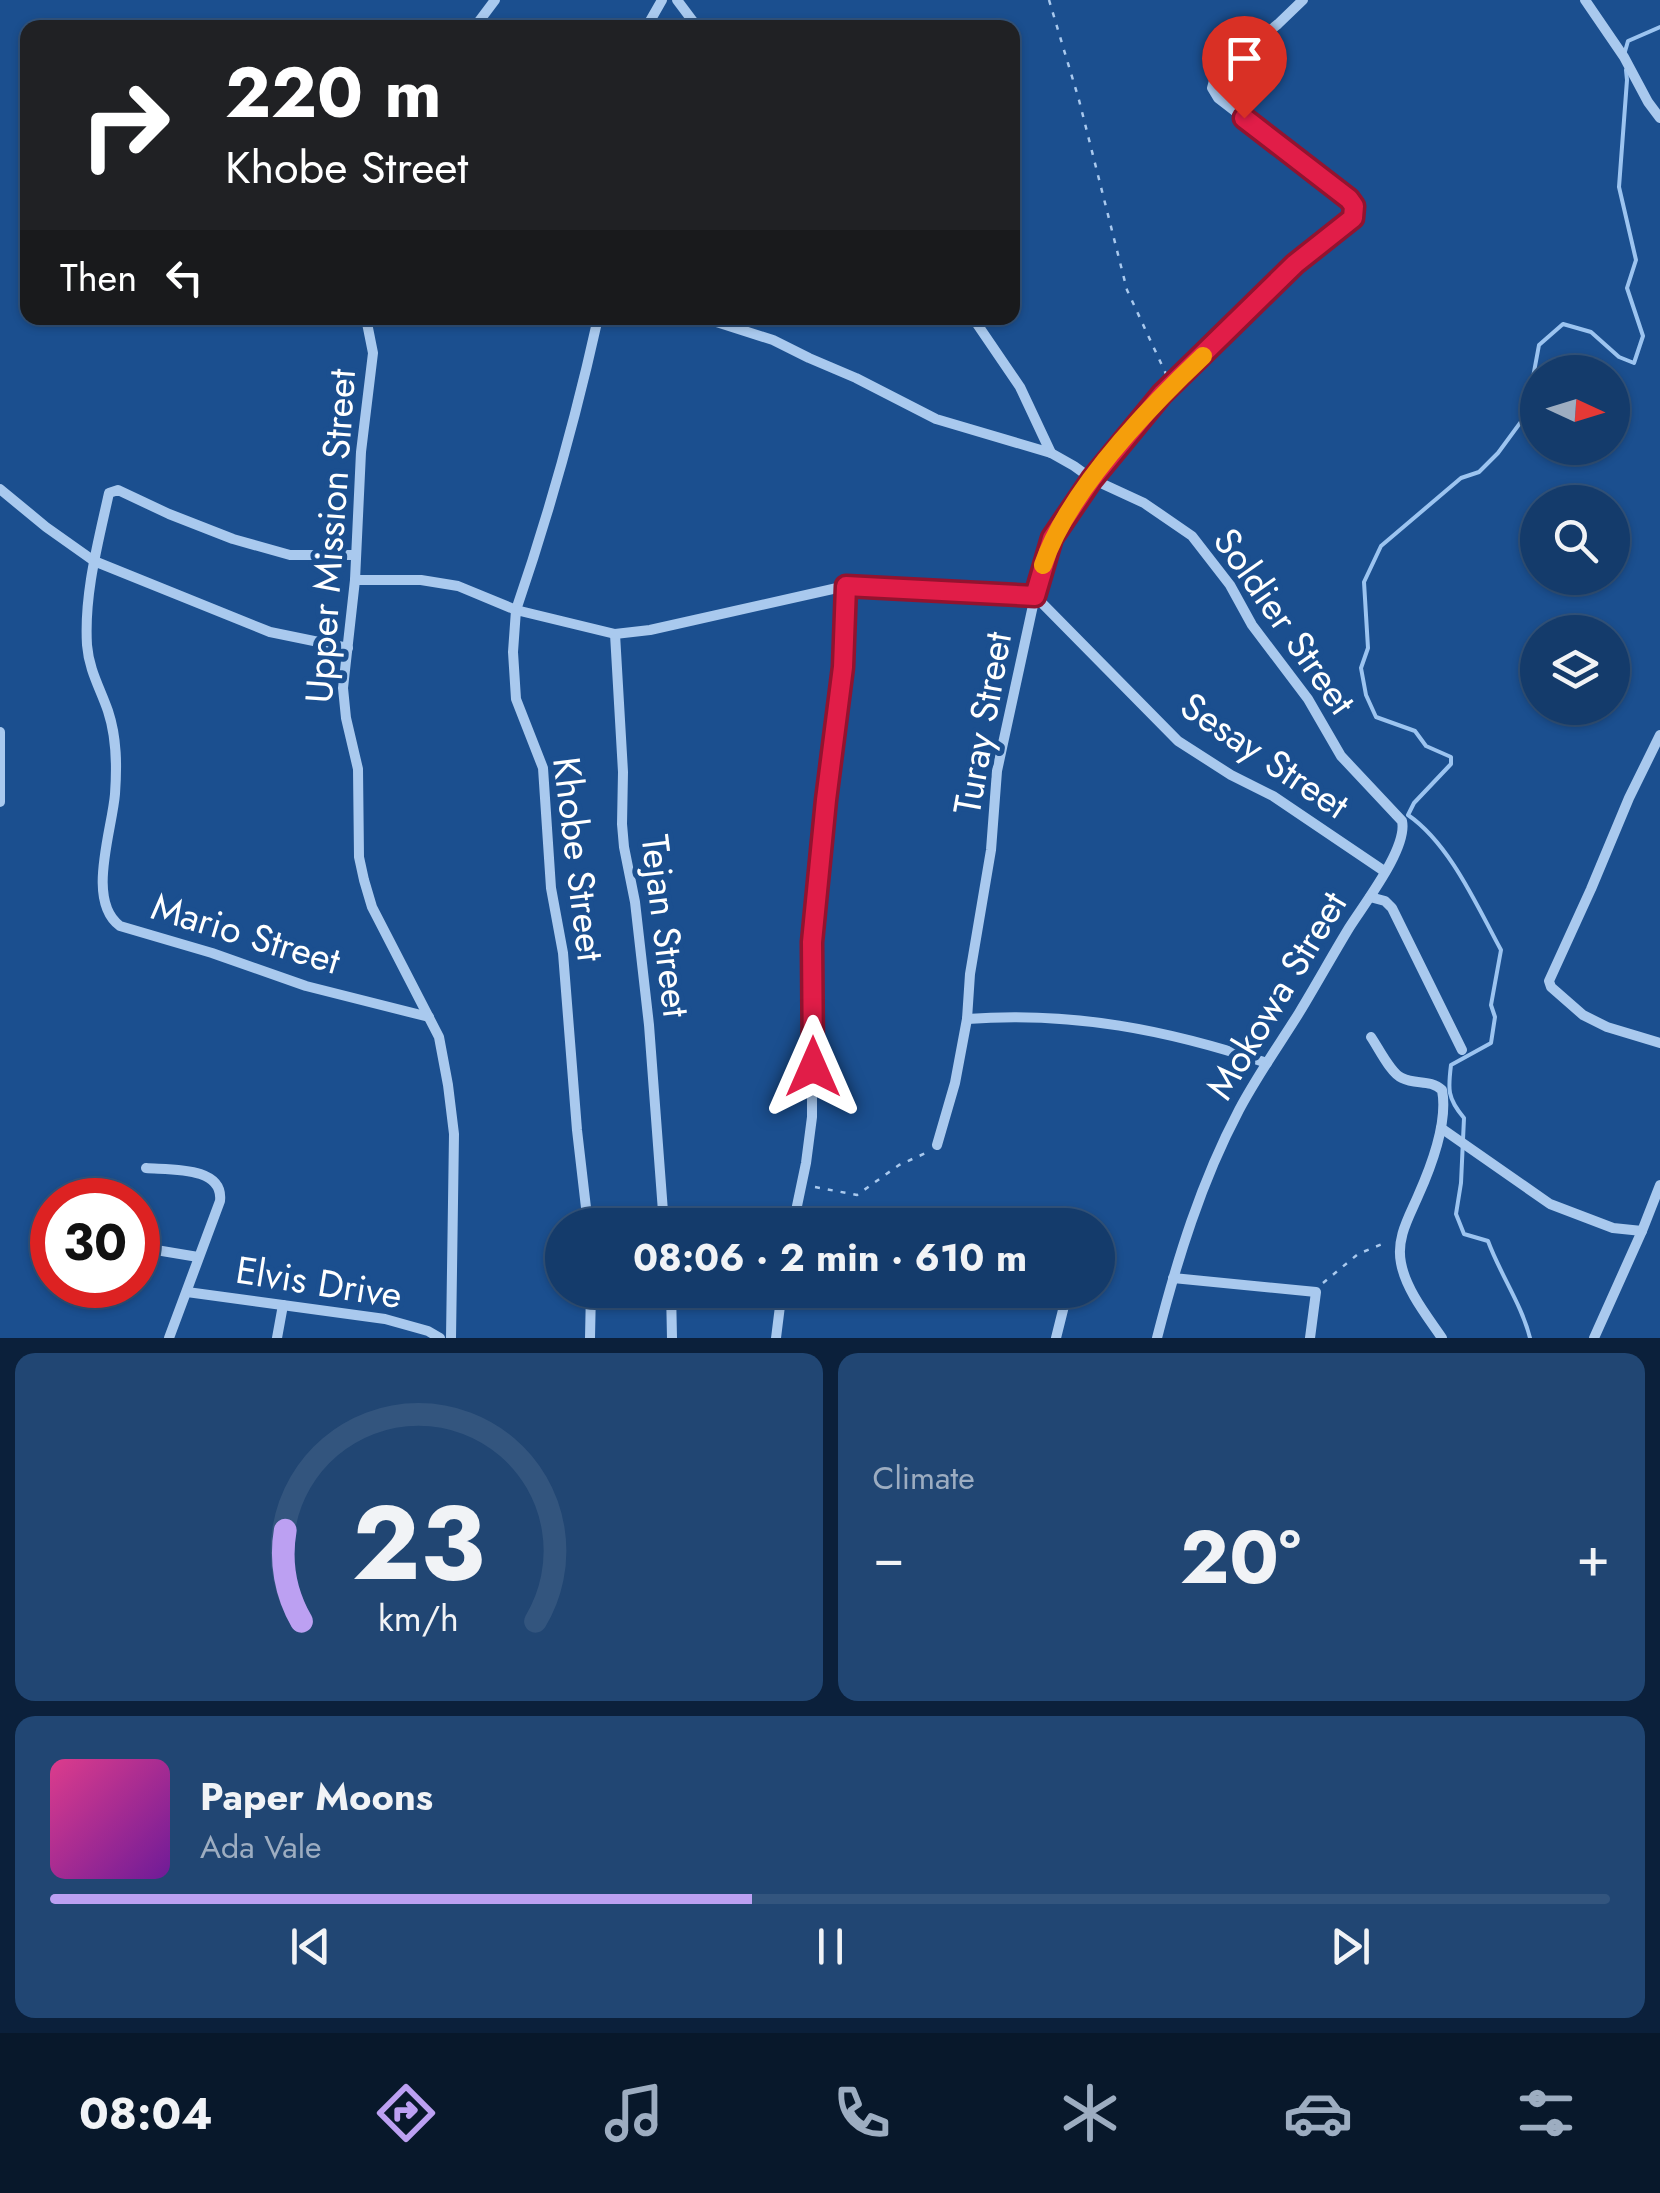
<!DOCTYPE html>
<html lang="en">
<head>
<meta charset="utf-8">
<style>
  body { margin:0; font-family:Jost,sans-serif; background:#214673; color:#f1f3f6; height:100vh; display:flex; flex-direction:column; font-size:38px; white-space:nowrap }
  * { box-sizing:border-box; margin:0 }
  p { font-size:32px; color:#9dadc1 }
  .icon { flex:none; width:55px; height:55px; fill:none; stroke:currentColor; stroke-width:2; stroke-linecap:round; stroke-linejoin:round }
  .map { position:relative; height:1338px; overflow:hidden }
  .drawer { display:flex; flex-direction:column; gap:15px; padding:15px; background:#0b203b; flex:1 }
  .drawer>* { flex:none }
  .top-card { position:absolute; left:20px; top:20px; width:1000px; height:305px; border-radius:20px; box-shadow:0 2px 8px #0004,0 0 0 2px #33557e; background:#202124; color:#fff; overflow:hidden }
  .needle { width:65px; rotate:94deg }
  .fabs { position:absolute; left:1520px; top:355px; display:grid; gap:20px }
  .fabs a { display:grid; place-items:center; width:110px; height:110px; border-radius:50%; background:#143b6b; box-shadow:0 2px 8px #0004,0 0 0 2px #33557e; font-size:50px }
  .speed { position:absolute; left:30px; top:1178px; display:flex; gap:20px; font-size:50px; font-weight:700; text-align:center }
  .speed>* { display:grid; place-content:center; width:130px; height:130px; border-radius:50%; background:#143b6b; box-shadow:0 2px 8px #0004,0 0 0 2px #33557e; line-height:1 }
  .speed .limit { border:15px solid #d22; background:#fff; color:#111 }
  .pin { position:absolute; display:grid; place-items:center; width:85px; height:85px; color:#fff; margin:-102px -42px; border-radius:50% 50% 50% 0; rotate:-45deg; box-shadow:0 0 10px #0007 }
  .pin .icon { rotate:45deg }
  .me { position:absolute; width:110px; margin:-55px; rotate:0deg; stroke-linejoin:round; filter:drop-shadow(0 0 8px #0008) }
  .turn { display:flex; align-items:center; gap:35px; height:210px; padding:0 40px; font-size:45px }
  .turn .icon { width:130px; height:130px; stroke-width:2.5 }
  .turn b { display:block; font-size:70px; line-height:85px }
  .then { display:flex; align-items:center; height:95px; padding:0 40px; background:#0003; gap:20px; font-size:38px }
  .big { font-size:75px; font-weight:700; line-height:1.1 }
  .drawer .tile { flex:1; display:flex; flex-direction:column; justify-content:center; gap:15px; min-width:0; padding:0 35px; border-radius:20px; background:#214673 }
  .drawer .dial { align-items:center; gap:0 }
  .dial svg { height:260px; overflow:visible; fill:none; stroke:#33557e; stroke-width:7; stroke-linecap:round; text-anchor:middle }
  .dial text { fill:#f1f3f6; stroke:none }
  .song { display:flex; align-items:center; gap:30px }
  .cover { width:120px; height:120px; border-radius:15px; background:linear-gradient(135deg,hsl(330 70% 55%),hsl(280 70% 35%)) }
  .played { height:10px; border-radius:5px; background:linear-gradient(90deg,#bca0f2 45%,#33557e 45%) }
  .keys { display:flex; justify-content:space-around; direction:ltr }
  .heat { display:flex; justify-content:space-between; align-items:center; font-size:55px; direction:ltr }
  .drawer .tiles { flex:1; display:grid; gap:15px; grid-template-columns:1fr 1fr }
  .tile:last-child { grid-column:span 2 }
  .trip { position:absolute; left:545px; top:1208px; width:570px; height:100px; border-radius:50px; background:#143b6b; box-shadow:0 2px 8px #0004,0 0 0 2px #33557e; font-weight:700; line-height:100px; text-align:center }
  .tabs { display:flex; height:160px; justify-content:space-around; align-items:center; background:#08182b; color:#9dadc1 }
  .tabs .icon { width:70px; height:70px }
  .tabs .on { color:#bca0f2 }
  .tabs b { font-size:45px; color:#f1f3f6 }
  .map>svg:first-child { display:block }
  .lines { fill:none; stroke-linecap:round; stroke-linejoin:round }
  .stream { stroke:#9cc4f0; stroke-width:4 }
  .path { stroke:#a9c9ee; stroke-width:2.5; stroke-dasharray:5 8; stroke-linecap:butt }
  .minor { stroke:#a9c9ee; stroke-width:10 }
  .route-casing { stroke:#92132f; stroke-width:25 }
  .route { stroke:#e11d48; stroke-width:18 }
  .slow { stroke:#f59e0b; stroke-width:18 }
  .labels { text-anchor:middle; dominant-baseline:central; stroke-width:10; stroke-linejoin:round; paint-order:stroke }
  .street-label { font-size:38px; fill:#fff; stroke:#1b4f8f }
</style>
</head>
<body>
<div class="map">
<svg width="1660" height="1338" viewBox="0 0 1660 1338">
  <rect width="100%" height="100%" fill="#1b4f8f"/>
  <g class="lines">
    <g class="stream">
      <path d="M1624 55 1628 41 1660 27"/>
      <path d="M1530 1338C1522 1305 1500 1274 1488 1241L1464 1234 1456 1214 1461 1183 1464 1118C1447 1098 1448 1089 1451 1065L1491 1043 1495 1017 1491 1005 1501 950C1477 906 1450 844 1408 815L1414 803 1451 764V757L1426 746 1415 731 1376 717 1366 695 1361 668 1368 648 1364 582 1381 546 1461 478 1479 472 1498 453 1526 415 1539 345 1563 324 1591 332 1619 357 1634 363 1643 336 1627 288 1636 260 1619 187 1627 80 1626 70"/>
    </g>
    <g class="path">
      <path d="M1049 0 1079 100 1127 290 1166 374"/>
      <path d="M815 1187 857 1195 899 1165 928 1152"/>
      <path d="M1323 1283 1358 1254 1387 1242"/>
    </g>
    <g class="minor">
      <path d="M677 0 698 28"/>
      <path d="M1585 0 1624 57 1648 102 1660 118"/>
      <path d="M474 28 495 0"/>
      <path d="M646 28 662 0"/>
      <path d="M366 318 373 353 361 452 355 580 343 688 346 718 358 769 359 857 364 880 372 907 439 1037 448 1085 454 1134 451 1338"/>
      <path d="M704 318 773 340 809 358 856 378 936 419 1051 453 1074 466 1092 479 1144 503 1192 536 1230 585 1252 625 1308 699 1341 756 1402 821C1408 848 1364 904 1349 928 1332 956 1316 985 1299 1013 1279 1045 1257 1076 1239 1110 1201 1182 1177 1260 1157 1338"/>
      <path d="M973 318 1020 387 1051 453"/>
      <path d="M0 489 46 527 94 561 270 632 348 648"/>
      <path d="M355 555H290L233 539 169 514 118 490 109 493C98 543 84 594 87 645 89 670 100 688 108 711 117 738 117 766 115 794 112 831 86 901 120 926L212 953 306 986 429 1017"/>
      <path d="M355 580H421L458 586 516 610C549 514 576 417 598 318"/>
      <path d="M615 634 623 772 622 824 624 847 635 902 649 1025 664 1225"/>
      <path d="M0 732V802"/>
      <path d="M1660 735 1629 798 1591 889 1549 981 1551 987 1583 1015 1607 1027 1660 1043"/>
      <path d="M1370 897 1385 901 1392 908 1462 1050"/>
      <path d="M967 1019C1072 1011 1168 1030 1267 1063"/>
      <path d="M1371 1037C1378 1047 1391 1074 1402 1078 1416 1085 1430 1079 1442 1090 1448 1121 1431 1167 1418 1196 1409 1217 1396 1238 1401 1263 1406 1290 1427 1316 1442 1338"/>
      <path d="M1441 1128 1550 1204 1613 1228 1642 1231"/>
      <path d="M937 1145 955 1083 967 1019 970 974 991 850 997 771 1040 573 1052 539 1092 479 1162 394 1295 264 1353 218 1355 212 1349 199 1218 98 1212 88 1215 77 1224 67 1278 24 1303 0"/>
      <path d="M146 1168C170 1170 224 1166 220 1201L169 1338"/>
      <path d="M588 1225 577 1130 563 953 551 888 543 768 516 699 513 652 516 610 615 634 650 630 846 586 1035 596 1178 741 1231 775 1273 796 1384 871"/>
      <path d="M793 1225 806 1163 812 1117V943L825 800 843 667 846 586"/>
      <path d="M138 1247 198 1257"/>
      <path d="M1173 1278 1316 1292 1310 1338"/>
      <path d="M671 1290 672 1338"/>
      <path d="M187 1292 385 1319 428 1331 440 1338"/>
      <path d="M277 1338 283 1305"/>
      <path d="M590 1338 591 1290"/>
      <path d="M776 1338 782 1290"/>
      <path d="M1056 1338 1068 1290"/>
      <path d="M1594 1338 1642 1231 1660 1185"/>
    </g>
  </g>
  <g class="lines">
    <defs>
      <path id="route" d="M813 1067 812 942 826 800 843 667 846 586 1035 596 1052 538 1092 479 1162 394 1295 264 1353 218 1354 206 1349 199 1244 118"/>
    </defs>
    <use href="#route" class="route-casing"/>
    <use href="#route" class="route"/>
    <path class="slow" d="M1043 565C1068 491 1147 409 1203 356"/>
  </g>
  <g class="labels">
    <g class="street-label">
      <text transform="translate(330 536) rotate(-86)">Upper Mission Street</text>
      <text transform="translate(1285 621) rotate(55)">Soldier Street</text>
      <text transform="translate(982 723) rotate(-80)">Turay Street</text>
      <text transform="translate(1265 755) rotate(34)">Sesay Street</text>
      <text transform="translate(579 859) rotate(83)">Khobe Street</text>
      <text transform="translate(666 926) rotate(83)">Tejan Street</text>
      <text transform="translate(246 933) rotate(17)">Mario Street</text>
      <text transform="translate(1276 995) rotate(-59)">Mokowa Street</text>
      <text transform="translate(319 1282) rotate(9)">Elvis Drive</text>
    </g>
  </g>
</svg>
<div class="fabs">
<a><svg class="needle" viewBox="-14 -14 28 28"><path d="M0-13l5 13h-10z" fill="#e53935"/><path d="M0 13l5-13h-10z" fill="#9dadc1"/></svg></a>
<a><svg class="icon" aria-label="search" viewBox="0 0 24 24"><circle cx="10" cy="10" r="6"/><path d="M15 15l6 6"/></svg></a>
<a><svg class="icon" aria-label="layers" viewBox="0 0 24 24"><path d="M12 4l9 5-9 5-9-5zM3 14l9 5 9-5"/></svg></a>
</div>
<div class="speed"><div class="limit">30</div></div>
<div class="pin" style="left:1244px;top:118px;background:#d93025"><svg class="icon" aria-label="arrive" viewBox="0 0 24 24"><path d="M6 21V4h12l-3 4 3 4H6"/></svg></div>
<svg class="me" style="left:813px;top:1067px" viewBox="-20 -20 40 40"><path d="M0-17L14 15 0 8-14 15z" fill="#e11d48" stroke="#fff" stroke-width="4"/></svg>
<div class="trip">08:06 · 2 min · 610 m</div>
<div class="top-card">
<div class="turn"><svg class="icon" aria-label="right" viewBox="0 0 24 24"><path d="M7 20v-9h11M14 6l5 5-5 5"/></svg><div><b>220 m</b>Khobe Street</div></div>
<div class="then">Then<svg class="icon" aria-label="left" viewBox="0 0 24 24"><path d="M17 20v-9H6M10 6l-5 5 5 5"/></svg></div>
</div>
</div>
<section class="drawer">
<div class="tiles">
<div class="tile dial"><svg viewBox="0 0 100 80">
<path d="M14 69A42 42 0 1 1 86 69"/>
<path d="M14 69A42 42 0 0 1 9 41" stroke="#bca0f2"/>
<text x="50" y="56" font-size="32" font-weight="700">23</text>
<text x="50" y="72" font-size="11">km/h</text>
</svg></div>
<div class="tile"><p>Climate</p>
<div class="heat"><a>−</a><b class="big">20°</b><a>+</a></div>
</div>
<div class="tile">
<div class="song"><i class="cover"></i><div><b>Paper Moons</b><p>Ada Vale</p></div></div>
<div class="played"></div>
<div class="keys"><svg class="icon" aria-label="previous" viewBox="0 0 24 24"><path d="M18 5L8 12l10 7zM5 5v14"/></svg><svg class="icon" aria-label="pause" viewBox="0 0 24 24"><path d="M8 5v14M16 5v14"/></svg><svg class="icon" aria-label="next" viewBox="0 0 24 24"><path d="M6 5l10 7-10 7zM19 5v14"/></svg></div>
</div>
</div>
</section>
<nav class="tabs">
<b>08:04</b>
<svg class="icon on" aria-label="directions" viewBox="0 0 24 24"><path d="M12 3l9 9-9 9-9-9zM9 14v-3h6M13 9l2 2-2 2"/></svg>
<svg class="icon" aria-label="music" viewBox="0 0 24 24"><path d="M9 18V5l10-2v13"/><circle cx="6" cy="18" r="3"/><circle cx="16" cy="16" r="3"/></svg>
<svg class="icon" aria-label="phone" viewBox="0 0 24 24"><path d="M5 4h4l2 5-3 2q2 4 5 5l2-3 5 2v4C11 20 4 13 5 4z"/></svg>
<svg class="icon" aria-label="climate" viewBox="0 0 24 24"><path d="M12 3v18M4 7l16 10M4 17L20 7"/></svg>
<svg class="icon" aria-label="car" viewBox="0 0 24 24"><path d="M5 17H2v-5l4-1 3-4h7l3 4 3 1v5h-3M9 17h6M6 11h13"/><circle cx="7" cy="17" r="2"/><circle cx="17" cy="17" r="2"/></svg>
<svg class="icon" aria-label="filters" viewBox="0 0 24 24"><path d="M4 7h16M4 17h16"/><circle cx="9" cy="7" r="2"/><circle cx="15" cy="17" r="2"/></svg>
</nav>
</body>
</html>
